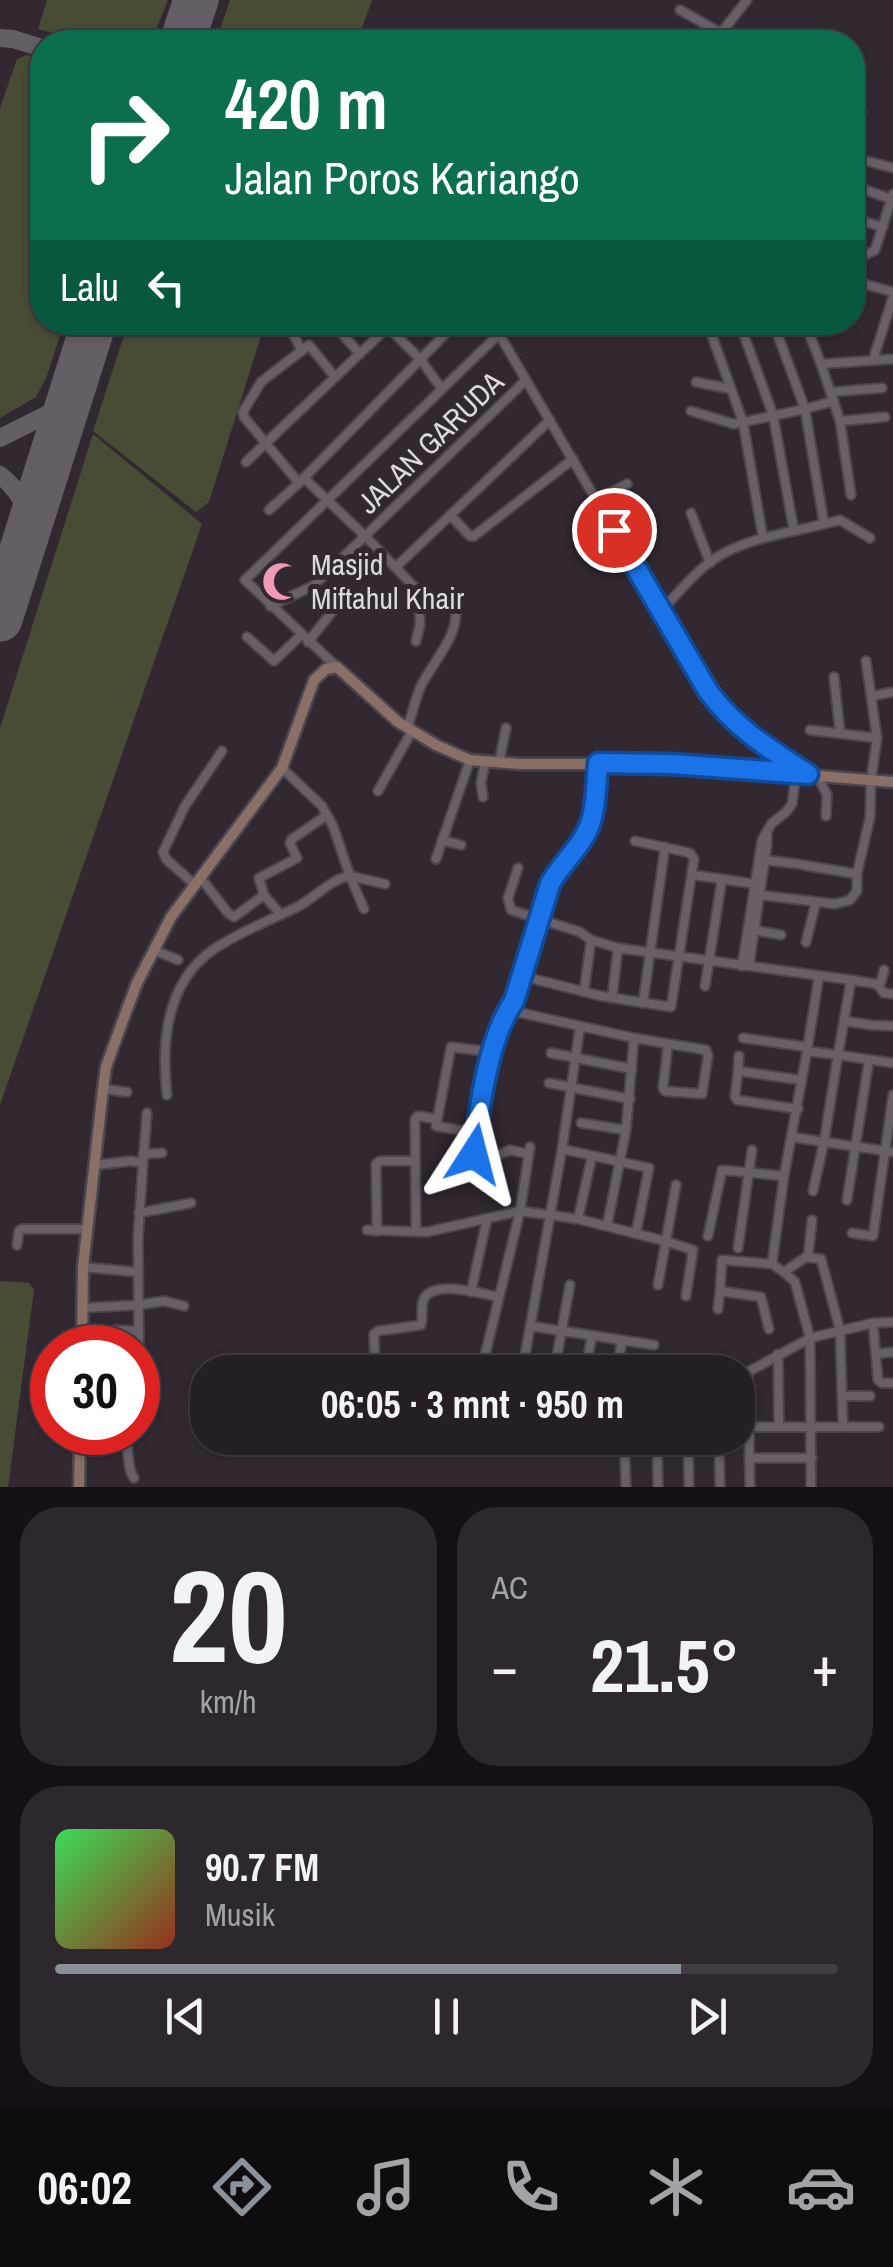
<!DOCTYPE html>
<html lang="id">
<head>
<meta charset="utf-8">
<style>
  body { margin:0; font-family:"Archivo Narrow",sans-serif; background:#2d272e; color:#f1f3f6; height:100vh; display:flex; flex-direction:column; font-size:38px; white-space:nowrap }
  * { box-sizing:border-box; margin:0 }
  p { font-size:32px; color:#a3a2a7 }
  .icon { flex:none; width:55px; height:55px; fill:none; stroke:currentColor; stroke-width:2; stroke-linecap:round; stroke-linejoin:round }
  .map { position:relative; height:1487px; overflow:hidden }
  .side { display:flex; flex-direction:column; gap:20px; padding:20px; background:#141015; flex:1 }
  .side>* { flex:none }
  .banner { position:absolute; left:30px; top:30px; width:835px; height:305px; border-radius:40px; box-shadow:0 2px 8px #0004,0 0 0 2px #423c43; background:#0b6e4f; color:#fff; overflow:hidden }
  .speed { position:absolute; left:30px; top:1325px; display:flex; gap:20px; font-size:50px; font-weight:700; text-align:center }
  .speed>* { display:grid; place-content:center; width:130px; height:130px; border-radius:50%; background:#251e26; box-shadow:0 2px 8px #0004,0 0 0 2px #423c43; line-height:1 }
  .speed .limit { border:15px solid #d22; background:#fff; color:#111 }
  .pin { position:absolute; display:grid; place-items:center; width:85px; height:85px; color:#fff; margin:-42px; border:5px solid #fff; border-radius:50%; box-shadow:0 2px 10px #0007 }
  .me { position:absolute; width:110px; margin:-55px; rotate:9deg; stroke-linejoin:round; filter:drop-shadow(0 0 8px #0008) }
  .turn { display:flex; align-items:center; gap:35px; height:210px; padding:0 30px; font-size:45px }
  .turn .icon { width:130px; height:130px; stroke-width:2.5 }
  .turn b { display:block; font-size:70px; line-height:85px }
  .then { display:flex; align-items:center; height:95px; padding:0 30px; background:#0003; gap:20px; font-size:38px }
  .big { font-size:75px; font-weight:800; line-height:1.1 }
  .side .tile { flex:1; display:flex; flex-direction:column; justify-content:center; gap:15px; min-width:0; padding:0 35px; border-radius:40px; background:#2d272e }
  .side .dial { align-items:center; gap:0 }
  .dial b { font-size:130px; line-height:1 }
  .song { display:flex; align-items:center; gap:30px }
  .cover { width:120px; height:120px; border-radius:15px; background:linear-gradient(135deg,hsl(130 70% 55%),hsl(10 70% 35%)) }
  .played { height:10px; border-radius:5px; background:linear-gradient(90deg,#8c9099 80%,#423c43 80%) }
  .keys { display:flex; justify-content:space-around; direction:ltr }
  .heat { display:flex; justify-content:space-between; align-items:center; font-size:55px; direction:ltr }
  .side .tiles { flex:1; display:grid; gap:20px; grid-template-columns:1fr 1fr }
  .tile:last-child { grid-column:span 2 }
  .trip { position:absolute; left:190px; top:1355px; width:565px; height:100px; border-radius:40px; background:#251e26; box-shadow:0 2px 8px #0004,0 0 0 2px #423c43; font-weight:800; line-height:100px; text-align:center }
  .tabs { display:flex; height:160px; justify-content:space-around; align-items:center; background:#0f0c0f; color:#a3a2a7 }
  .tabs .icon { width:70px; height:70px }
  .tabs .active { color:#8c9099 }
  .tabs b { font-size:45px; color:#f1f3f6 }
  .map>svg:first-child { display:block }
  .green { fill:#484c35 }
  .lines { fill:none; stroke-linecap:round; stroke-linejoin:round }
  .taxiway { stroke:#665e67; stroke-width:18 }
  .runway { stroke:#665e67; stroke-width:45 }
  .street-casing { stroke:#4b454d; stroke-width:12 }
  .secondary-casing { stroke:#4b454d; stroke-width:15 }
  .street { stroke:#685f69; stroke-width:8 }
  .secondary { stroke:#8a6f67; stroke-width:10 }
  .route-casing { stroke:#114b97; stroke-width:25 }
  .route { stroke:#1a73e8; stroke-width:18 }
  .labels { text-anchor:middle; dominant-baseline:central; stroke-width:10; stroke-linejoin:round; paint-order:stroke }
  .street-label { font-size:30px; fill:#ded9df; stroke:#312832 }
  .poi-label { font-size:30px; fill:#ded9df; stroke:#312832; text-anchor:start }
</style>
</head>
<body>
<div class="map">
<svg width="893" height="1487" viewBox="0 0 893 1487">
  <rect width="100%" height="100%" fill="#312832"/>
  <g class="green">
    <path d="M47 0H168L151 42H85L38 29Z"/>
    <path d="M230 0H372L357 42H216Z"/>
    <path d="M27 55 42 60V322L64 323 47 376 36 397 0 418V108L17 59Z"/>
    <path d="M128 323H265L209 502 196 512 93 431Z"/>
    <path d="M93 434 202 524 0 1105V728Z"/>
    <path d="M0 1281 29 1283 34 1290 8 1487H0Z"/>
  </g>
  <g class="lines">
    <g class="taxiway">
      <path d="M0 38 13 39 42 48"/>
      <path d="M0 438 48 414 71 394"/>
      <path d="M0 475C21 492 28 508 27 534"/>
    </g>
    <g class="runway">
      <path d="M182 42 196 0"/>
      <path d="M0 619 94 322"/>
    </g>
    <defs>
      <g id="street">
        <path d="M680 10 721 33"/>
        <path d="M714 42 747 0"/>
        <path d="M852 138 862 112"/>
        <path d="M863 160 893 168"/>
        <path d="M863 189 891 199"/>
        <path d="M855 219 883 227"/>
        <path d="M852 252 867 254 875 250 893 194"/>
        <path d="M852 276 857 282 893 292"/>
        <path d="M287 322 302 351"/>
        <path d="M492 322 708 691C734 727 768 749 806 772"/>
        <path d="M743 322 714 330 712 336 743 422 763 538"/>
        <path d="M773 322 805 409 834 401"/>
        <path d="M740 324 773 415 794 531"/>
        <path d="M806 325 821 364 893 359"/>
        <path d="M388 327 420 359 442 389"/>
        <path d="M338 329 360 354"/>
        <path d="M873 360 893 297"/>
        <path d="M821 364 840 421 851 495"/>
        <path d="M696 382 731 389"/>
        <path d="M831 392 882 388"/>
        <path d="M840 421 885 417"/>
        <path d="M246 462 393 322"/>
        <path d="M304 478 365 536 526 380"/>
        <path d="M299 483 244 417 243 412 261 382 309 345 335 377"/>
        <path d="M597 499 627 484"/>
        <path d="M269 510 299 483 457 322"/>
        <path d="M691 513 710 563"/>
        <path d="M450 515 470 536H474L573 459"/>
        <path d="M824 524 840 520 870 538"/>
        <path d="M396 567 550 420"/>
        <path d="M270 606 313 586 365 536 419 592 420 625 416 641"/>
        <path d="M662 610C681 590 701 564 726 552 756 537 791 532 824 524L805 409 734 424 691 411"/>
        <path d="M247 637 274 661 301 635"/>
        <path d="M308 642 346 594"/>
        <path d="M337 667 245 580 499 334 507 322"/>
        <path d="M834 677 840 733"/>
        <path d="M872 696 893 692"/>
        <path d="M407 728C412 715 415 701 420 688 432 662 461 635 455 606L420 600"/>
        <path d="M810 730 877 738"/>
        <path d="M499 763 506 728"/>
        <path d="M598 763C596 781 597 803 591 821 584 845 562 862 550 884L514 1001 508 1010 634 1038 706 1050 708 1056 702 1094 665 1091 663 1088 668 1044"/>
        <path d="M817 775 827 795 826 816"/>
        <path d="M378 791 412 731"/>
        <path d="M483 797 481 783 485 763"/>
        <path d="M442 840 461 845"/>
        <path d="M436 859 470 760"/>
        <path d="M765 860 798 864"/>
        <path d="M803 865 857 874"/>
        <path d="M518 868 508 898 511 910 580 932 591 940 618 948 851 980"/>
        <path d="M693 875 722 879"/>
        <path d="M200 877 228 913 234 917 264 895 281 915"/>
        <path d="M194 884 166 859 163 852 185 806 222 751"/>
        <path d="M264 895 259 878 297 858 290 843 292 839 327 815"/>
        <path d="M760 895 835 904 850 900 857 891V874L870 817 871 780 877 738 866 661"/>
        <path d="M364 909 350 876 385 884"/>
        <path d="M754 930 781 935"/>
        <path d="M806 942 816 902"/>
        <path d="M154 950 178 960"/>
        <path d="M742 966 762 840 772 823 786 812 792 804 796 774"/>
        <path d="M749 966 767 845V832"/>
        <path d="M522 976 601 996 671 1007 694 859 691 854 686 852 635 841"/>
        <path d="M877 984 881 982 884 970"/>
        <path d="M705 986 722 879 755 884"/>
        <path d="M584 992 591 940"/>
        <path d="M893 994 884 993 877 984 851 980 838 1055 893 1063"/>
        <path d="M612 998 618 948"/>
        <path d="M643 1003 665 847"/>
        <path d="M508 1010 492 1052 474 1153 478 1159 494 1157 510 1150 528 1154"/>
        <path d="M845 1021 871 1025 893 1026"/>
        <path d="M743 1038 807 1047"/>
        <path d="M551 1053 632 1069"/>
        <path d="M738 1071 739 1056"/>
        <path d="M549 1083 630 1099"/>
        <path d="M103 1089 127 1092"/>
        <path d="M167 1095C161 1042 166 982 214 949 240 932 270 920 297 907 315 898 330 879 350 876L333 826 322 806 282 768"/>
        <path d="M798 1109 737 1100 735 1097 738 1071 801 1080"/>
        <path d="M581 1123 626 1130"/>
        <path d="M477 1133 436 1126 451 1047 492 1052"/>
        <path d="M792 1137 824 1142 838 1055 807 1051 819 976"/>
        <path d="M562 1149 649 1168 636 1233"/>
        <path d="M143 1154 162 1153"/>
        <path d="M143 1163 147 1113"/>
        <path d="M95 1165 131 1161 143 1163 138 1238 139 1358"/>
        <path d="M784 1176 772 1264 784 1272 806 1257 821 1259 840 1330 843 1427H879"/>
        <path d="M813 1191 824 1142 893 1152"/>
        <path d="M847 1200 869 1060"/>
        <path d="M139 1213 191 1203"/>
        <path d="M578 1219 592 1156"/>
        <path d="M607 1226 626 1130 634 1038"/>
        <path d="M367 1230 427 1232 520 1211 578 1219 665 1241 693 1250 686 1296"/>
        <path d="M377 1231 376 1164 380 1161H414"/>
        <path d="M416 1231 415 1119 418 1116 436 1119"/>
        <path d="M852 1233 873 1236 893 1095"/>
        <path d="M708 1236 722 1170 784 1176 807 1051"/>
        <path d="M17 1245 19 1231 22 1229H87"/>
        <path d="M738 1248 752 1150"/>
        <path d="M808 1257 812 1220"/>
        <path d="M83 1267 137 1272"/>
        <path d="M784 1272 795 1282 810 1338 873 1323"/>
        <path d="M658 1285 676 1185"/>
        <path d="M471 1292 487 1219"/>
        <path d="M82 1308 138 1305 164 1301 184 1306"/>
        <path d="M718 1309 720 1291"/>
        <path d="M893 1322 873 1323 878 1380 882 1383H893"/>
        <path d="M530 1326 654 1345"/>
        <path d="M769 1329 761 1297 720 1291 722 1260 772 1264"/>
        <path d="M82 1338 109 1336 115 1330 139 1331"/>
        <path d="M778 1354 779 1426"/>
        <path d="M876 1354 893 1352"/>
        <path d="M375 1372 374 1334 378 1331 421 1325C423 1318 421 1308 423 1301 431 1278 482 1294 499 1297"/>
        <path d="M481 1372 520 1211 530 1147"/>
        <path d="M522 1372 562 1149 580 1027"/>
        <path d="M554 1372 570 1285"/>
        <path d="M585 1372 592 1336"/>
        <path d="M616 1372 622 1341"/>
        <path d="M843 1396H870"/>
        <path d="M738 1427H843"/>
        <path d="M125 1432C129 1447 127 1470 134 1478"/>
        <path d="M336 1438H340"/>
        <path d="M624 1438 626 1487"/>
        <path d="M657 1438 658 1487"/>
        <path d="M688 1438 689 1487"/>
        <path d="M719 1438 720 1487"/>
        <path d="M749 1458H812"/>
        <path d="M750 1487 748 1372 810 1338 811 1487"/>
      </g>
      <g id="secondary">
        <path d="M82 1348 83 1267 103 1089 106 1067 123 1020 137 983 171 917 282 768 314 680 326 669 337 667 398 722 436 745 470 760 520 764H672L893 782"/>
        <path d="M79 1487 80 1432"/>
      </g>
    </defs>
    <use href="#street" class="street-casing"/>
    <use href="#secondary" class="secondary-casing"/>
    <use href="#street" class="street"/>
    <use href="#secondary" class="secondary"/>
  </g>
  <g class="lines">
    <defs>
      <path id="route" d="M474 1154C479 1108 488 1038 514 1001L550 884C562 862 584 845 591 821 597 803 596 781 598 763L672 764 808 774C768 748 736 729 708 691L614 530"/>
    </defs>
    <use href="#route" class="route-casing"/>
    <use href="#route" class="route"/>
  </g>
  <defs>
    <symbol id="mosque-bare" viewBox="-9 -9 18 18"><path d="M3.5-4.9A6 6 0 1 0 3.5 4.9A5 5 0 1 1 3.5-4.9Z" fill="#f19ab4" stroke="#312832" stroke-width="2.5" paint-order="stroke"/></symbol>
  </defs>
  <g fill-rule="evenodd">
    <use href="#mosque-bare" x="254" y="554" width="55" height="55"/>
  </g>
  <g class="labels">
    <g class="street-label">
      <text transform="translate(430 442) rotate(-44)">JALAN GARUDA</text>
    </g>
    <g class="poi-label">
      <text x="311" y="564">Masjid<tspan x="311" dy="34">Miftahul Khair</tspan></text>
    </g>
  </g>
</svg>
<div class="speed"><div class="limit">30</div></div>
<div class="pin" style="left:614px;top:530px;background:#d93025"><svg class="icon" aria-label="arrive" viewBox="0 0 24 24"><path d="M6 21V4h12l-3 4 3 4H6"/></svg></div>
<svg class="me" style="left:474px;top:1154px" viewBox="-20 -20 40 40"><path d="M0-17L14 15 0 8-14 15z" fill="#1a73e8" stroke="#fff" stroke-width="4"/></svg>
<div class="trip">06:05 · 3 mnt · 950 m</div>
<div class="banner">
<div class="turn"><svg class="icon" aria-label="right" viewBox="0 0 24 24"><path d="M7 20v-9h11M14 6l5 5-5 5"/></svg><div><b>420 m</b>Jalan Poros Kariango</div></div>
<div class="then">Lalu<svg class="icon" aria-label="left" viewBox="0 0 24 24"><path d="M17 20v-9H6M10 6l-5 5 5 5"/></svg></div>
</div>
</div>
<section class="side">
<div class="tiles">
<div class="tile dial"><b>20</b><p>km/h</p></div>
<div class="tile"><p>AC</p>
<div class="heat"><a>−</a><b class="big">21.5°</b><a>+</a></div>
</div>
<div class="tile">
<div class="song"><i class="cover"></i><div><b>90.7 FM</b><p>Musik</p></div></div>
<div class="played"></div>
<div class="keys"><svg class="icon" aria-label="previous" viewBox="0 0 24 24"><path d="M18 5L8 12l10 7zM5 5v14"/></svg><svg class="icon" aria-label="pause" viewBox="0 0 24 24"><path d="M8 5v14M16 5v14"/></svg><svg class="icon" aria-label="next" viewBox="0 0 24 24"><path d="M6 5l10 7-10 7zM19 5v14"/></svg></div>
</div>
</div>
</section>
<nav class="tabs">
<b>06:02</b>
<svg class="icon active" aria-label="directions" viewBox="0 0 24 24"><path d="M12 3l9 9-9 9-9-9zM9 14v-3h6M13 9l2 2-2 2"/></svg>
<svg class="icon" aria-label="music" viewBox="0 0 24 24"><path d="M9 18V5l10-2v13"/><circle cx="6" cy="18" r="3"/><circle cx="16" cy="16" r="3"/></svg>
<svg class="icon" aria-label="phone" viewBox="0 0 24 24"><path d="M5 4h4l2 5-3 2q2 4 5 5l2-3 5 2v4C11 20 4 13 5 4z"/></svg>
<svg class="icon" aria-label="climate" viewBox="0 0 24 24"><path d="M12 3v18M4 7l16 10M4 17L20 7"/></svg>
<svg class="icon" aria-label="car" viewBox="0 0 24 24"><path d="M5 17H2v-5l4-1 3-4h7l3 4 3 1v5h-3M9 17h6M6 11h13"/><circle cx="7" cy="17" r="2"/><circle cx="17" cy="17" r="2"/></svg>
</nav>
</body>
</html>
